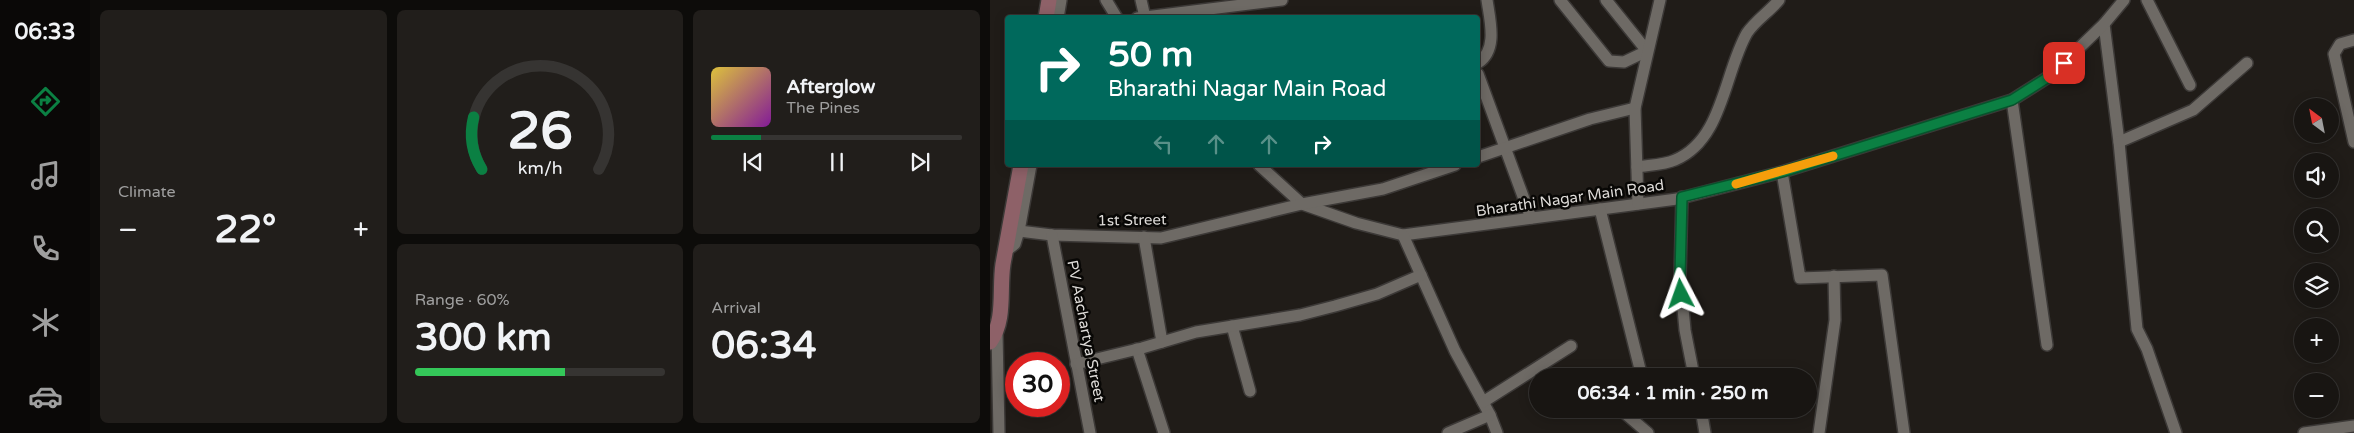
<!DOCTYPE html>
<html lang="en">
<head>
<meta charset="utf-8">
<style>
  body { margin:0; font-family:"Varela Round",sans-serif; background:#211e1b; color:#f1f3f6; height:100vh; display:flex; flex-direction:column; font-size:19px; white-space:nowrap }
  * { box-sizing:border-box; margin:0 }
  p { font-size:16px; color:#9f9f9f }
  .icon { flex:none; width:28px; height:28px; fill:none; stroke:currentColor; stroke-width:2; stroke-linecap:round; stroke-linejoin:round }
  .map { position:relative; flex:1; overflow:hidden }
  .sheet { display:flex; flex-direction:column; gap:10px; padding:10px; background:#0d0c0a; width:900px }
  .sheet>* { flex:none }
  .guide { position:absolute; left:15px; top:15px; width:475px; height:152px; border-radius:5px; box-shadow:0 2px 12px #0003,0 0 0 1px #363432; background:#00695c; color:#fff; overflow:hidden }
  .needle { width:32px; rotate:328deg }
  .buttons { position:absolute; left:1304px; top:98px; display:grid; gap:10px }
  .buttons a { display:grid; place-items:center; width:45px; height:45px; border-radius:50%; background:#181512; box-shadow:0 2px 12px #0003,0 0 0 1px #363432; font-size:25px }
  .speed { position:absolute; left:15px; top:352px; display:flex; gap:10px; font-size:25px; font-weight:700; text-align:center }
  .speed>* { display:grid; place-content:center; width:65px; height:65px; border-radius:50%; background:#181512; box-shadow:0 2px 12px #0003,0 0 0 1px #363432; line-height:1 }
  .speed .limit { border:8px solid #d22; background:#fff; color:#111 }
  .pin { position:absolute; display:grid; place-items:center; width:42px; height:42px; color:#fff; margin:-21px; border-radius:10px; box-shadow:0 2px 8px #0006 }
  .me { position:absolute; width:55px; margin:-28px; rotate:356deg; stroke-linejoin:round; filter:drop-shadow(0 0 4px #0008) }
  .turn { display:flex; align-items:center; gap:18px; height:105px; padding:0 20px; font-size:22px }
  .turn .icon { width:65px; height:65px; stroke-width:2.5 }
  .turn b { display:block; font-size:35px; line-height:42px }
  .lanes { display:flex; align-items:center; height:48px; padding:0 20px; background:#0003; justify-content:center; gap:25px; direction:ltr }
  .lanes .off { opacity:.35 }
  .big { font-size:38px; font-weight:700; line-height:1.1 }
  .sheet .widget { flex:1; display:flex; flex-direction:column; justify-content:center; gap:8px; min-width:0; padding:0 18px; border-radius:8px; background:#211e1b }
  .sheet .dial { align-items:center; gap:0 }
  .dial svg { height:130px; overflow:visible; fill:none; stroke:#363432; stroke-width:7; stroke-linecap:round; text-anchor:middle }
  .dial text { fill:#f1f3f6; stroke:none }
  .song { display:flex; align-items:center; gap:15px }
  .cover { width:60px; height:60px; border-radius:8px; background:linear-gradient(135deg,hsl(50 70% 55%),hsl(290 70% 35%)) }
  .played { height:5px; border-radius:2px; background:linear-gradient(90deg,#0b8043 20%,#363432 20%) }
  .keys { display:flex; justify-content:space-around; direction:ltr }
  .heat { display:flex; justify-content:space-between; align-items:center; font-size:28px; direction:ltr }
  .charge { height:8px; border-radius:4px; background:linear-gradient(90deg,#34c759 60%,#363432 0) }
  .sheet .tiles { flex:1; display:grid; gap:10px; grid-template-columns:repeat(3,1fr) }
  .widget:first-child { grid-row:span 2 }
  .trip { position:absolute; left:539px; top:368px; width:288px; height:50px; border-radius:25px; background:#181512; box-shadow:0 2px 12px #0003,0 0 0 1px #363432; font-weight:700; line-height:50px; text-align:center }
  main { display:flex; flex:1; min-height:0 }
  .menu { display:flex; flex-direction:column; width:90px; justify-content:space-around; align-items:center; background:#0a0807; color:#9f9f9f }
  .menu .icon { width:35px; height:35px }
  .menu .selected { color:#0b8043 }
  .menu b { font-size:22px; color:#f1f3f6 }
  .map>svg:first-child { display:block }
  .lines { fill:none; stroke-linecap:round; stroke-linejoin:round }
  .street-casing { stroke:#3c3937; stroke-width:14 }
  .secondary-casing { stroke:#3c3937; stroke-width:18 }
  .street { stroke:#6e6a65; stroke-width:11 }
  .secondary { stroke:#8e6168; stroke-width:15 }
  .route-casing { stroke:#07532c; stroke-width:12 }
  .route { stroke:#0b8043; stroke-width:9 }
  .slow { stroke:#f59e0b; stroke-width:9 }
  .labels { text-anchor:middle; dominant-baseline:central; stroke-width:5; stroke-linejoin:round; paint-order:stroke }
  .street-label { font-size:15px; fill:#dedbd8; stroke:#080705 }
</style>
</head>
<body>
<main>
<nav class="menu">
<b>06:33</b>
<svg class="icon selected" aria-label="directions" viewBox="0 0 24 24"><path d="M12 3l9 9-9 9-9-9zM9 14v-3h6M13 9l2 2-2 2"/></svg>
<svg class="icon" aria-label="music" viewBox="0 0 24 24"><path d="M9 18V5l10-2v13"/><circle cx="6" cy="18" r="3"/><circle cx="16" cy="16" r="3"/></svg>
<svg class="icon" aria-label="phone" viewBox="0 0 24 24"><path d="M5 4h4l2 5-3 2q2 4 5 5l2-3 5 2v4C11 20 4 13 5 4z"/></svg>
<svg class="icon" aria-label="climate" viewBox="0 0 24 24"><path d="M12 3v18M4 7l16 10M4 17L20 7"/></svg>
<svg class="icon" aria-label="car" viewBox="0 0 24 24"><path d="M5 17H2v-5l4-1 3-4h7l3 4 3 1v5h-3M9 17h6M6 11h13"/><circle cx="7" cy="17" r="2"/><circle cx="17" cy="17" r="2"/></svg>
</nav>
<section class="sheet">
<div class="tiles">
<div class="widget"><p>Climate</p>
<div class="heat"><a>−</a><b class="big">22°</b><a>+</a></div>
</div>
<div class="widget dial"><svg viewBox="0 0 100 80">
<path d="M14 69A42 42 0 1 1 86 69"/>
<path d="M14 69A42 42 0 0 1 9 37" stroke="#0b8043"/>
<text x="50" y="56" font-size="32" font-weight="700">26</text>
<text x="50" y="72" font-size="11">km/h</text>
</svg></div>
<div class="widget">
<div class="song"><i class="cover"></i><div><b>Afterglow</b><p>The Pines</p></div></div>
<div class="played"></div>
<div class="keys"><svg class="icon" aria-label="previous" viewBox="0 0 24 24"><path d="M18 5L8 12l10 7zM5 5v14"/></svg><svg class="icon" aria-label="pause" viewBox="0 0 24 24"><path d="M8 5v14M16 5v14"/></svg><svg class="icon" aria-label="next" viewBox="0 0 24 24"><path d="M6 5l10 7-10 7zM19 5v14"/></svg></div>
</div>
<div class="widget"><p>Range · 60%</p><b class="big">300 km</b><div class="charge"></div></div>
<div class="widget"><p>Arrival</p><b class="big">06:34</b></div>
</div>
</section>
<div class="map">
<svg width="1364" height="433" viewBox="0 0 1364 433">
  <rect width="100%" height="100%" fill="#201c18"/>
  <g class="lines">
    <defs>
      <g id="street">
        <path d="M116 0 127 18"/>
        <path d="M151 0 155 17"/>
        <path d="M570 0 619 61 634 62 657 51 616 0"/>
        <path d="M1157 0 1200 85"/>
        <path d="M68 18 71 0"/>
        <path d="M147 18 292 0"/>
        <path d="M1114 24 1129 142 1147 329 1157 349 1186 433"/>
        <path d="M1364 40 1350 44 1344 54 1364 142"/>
        <path d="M488 63C508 50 500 21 497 0"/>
        <path d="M488 74 541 218"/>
        <path d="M1022 100 1057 345"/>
        <path d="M1129 142 1203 110 1257 63"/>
        <path d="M488 157 600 119 645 108"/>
        <path d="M269 165 312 204 366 223 413 235 687 199 792 172 1022 100 1060 76 1114 24 1134 0"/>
        <path d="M647 167C659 165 674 165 685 160 733 140 734 73 757 33 765 21 780 11 789 0"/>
        <path d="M792 172 810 278 892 275 914 433"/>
        <path d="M692 197 690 276 695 330 704 376"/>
        <path d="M648 204 645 108 670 0"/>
        <path d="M610 209 651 373"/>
        <path d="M29 231 62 235 171 238 312 204 393 189 465 165"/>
        <path d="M62 235 100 433"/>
        <path d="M413 235 465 351 500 415 507 433"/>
        <path d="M154 237 172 342"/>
        <path d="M16 251 25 244 29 231 41 165"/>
        <path d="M242 326 260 391"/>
        <path d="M7 332 9 433"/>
        <path d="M147 349 174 433"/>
        <path d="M86 364 152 348 206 332 310 315 345 306 387 294 431 275"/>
        <path d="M493 402 581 346"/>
        <path d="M630 409 658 433"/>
        <path d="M711 409 715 433"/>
        <path d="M458 433 500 415"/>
        <path d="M829 433 845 320 844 276"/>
        <path d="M1314 433 1364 426"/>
      </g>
      <g id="secondary">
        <path d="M56 18 59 0"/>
        <path d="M0 342C16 319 9 290 13 264 19 231 25 198 31 165"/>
      </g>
    </defs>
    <use href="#street" class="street-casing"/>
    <use href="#secondary" class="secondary-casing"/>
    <use href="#street" class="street"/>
    <use href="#secondary" class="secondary"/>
  </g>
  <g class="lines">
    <defs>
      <path id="route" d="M691 294 690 276 692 197 792 172 1022 100 1060 76 1074 63"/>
    </defs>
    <use href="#route" class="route-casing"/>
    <use href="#route" class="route"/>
    <path class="slow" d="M746 184 843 156"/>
  </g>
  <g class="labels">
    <g class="street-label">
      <text transform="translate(580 198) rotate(-8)">Bharathi Nagar Main Road</text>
      <text transform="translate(142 220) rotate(-1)">1st Street</text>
      <text transform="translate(96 331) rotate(79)">PV Aachartya Street</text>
    </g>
  </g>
</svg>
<div class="buttons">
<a><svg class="needle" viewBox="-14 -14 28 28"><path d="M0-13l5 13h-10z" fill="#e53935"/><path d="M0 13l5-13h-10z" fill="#9f9f9f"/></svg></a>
<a><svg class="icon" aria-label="sound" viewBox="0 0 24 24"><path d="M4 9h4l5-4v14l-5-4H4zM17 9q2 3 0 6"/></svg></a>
<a><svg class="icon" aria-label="search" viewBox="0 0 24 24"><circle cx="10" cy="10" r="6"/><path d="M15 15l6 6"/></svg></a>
<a><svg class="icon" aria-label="layers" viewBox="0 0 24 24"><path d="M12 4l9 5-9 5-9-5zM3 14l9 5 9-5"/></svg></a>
<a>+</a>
<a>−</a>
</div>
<div class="speed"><div class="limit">30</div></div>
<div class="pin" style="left:1074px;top:63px;background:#d93025"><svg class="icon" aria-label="arrive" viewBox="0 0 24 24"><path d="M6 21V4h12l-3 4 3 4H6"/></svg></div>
<svg class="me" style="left:691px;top:294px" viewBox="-20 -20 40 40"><path d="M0-17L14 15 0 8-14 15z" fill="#0b8043" stroke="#fff" stroke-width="4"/></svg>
<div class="trip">06:34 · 1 min · 250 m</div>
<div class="guide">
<div class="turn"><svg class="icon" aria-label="right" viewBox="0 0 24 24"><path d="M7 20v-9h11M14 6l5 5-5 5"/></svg><div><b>50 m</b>Bharathi Nagar Main Road</div></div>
<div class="lanes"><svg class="icon off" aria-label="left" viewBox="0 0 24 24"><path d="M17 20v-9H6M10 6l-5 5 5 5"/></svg><svg class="icon off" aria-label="ahead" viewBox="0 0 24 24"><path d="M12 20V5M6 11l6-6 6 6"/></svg><svg class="icon off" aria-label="ahead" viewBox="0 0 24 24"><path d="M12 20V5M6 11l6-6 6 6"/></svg><svg class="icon" aria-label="right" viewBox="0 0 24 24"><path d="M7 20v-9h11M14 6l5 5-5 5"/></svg></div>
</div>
</div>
</main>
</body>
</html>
